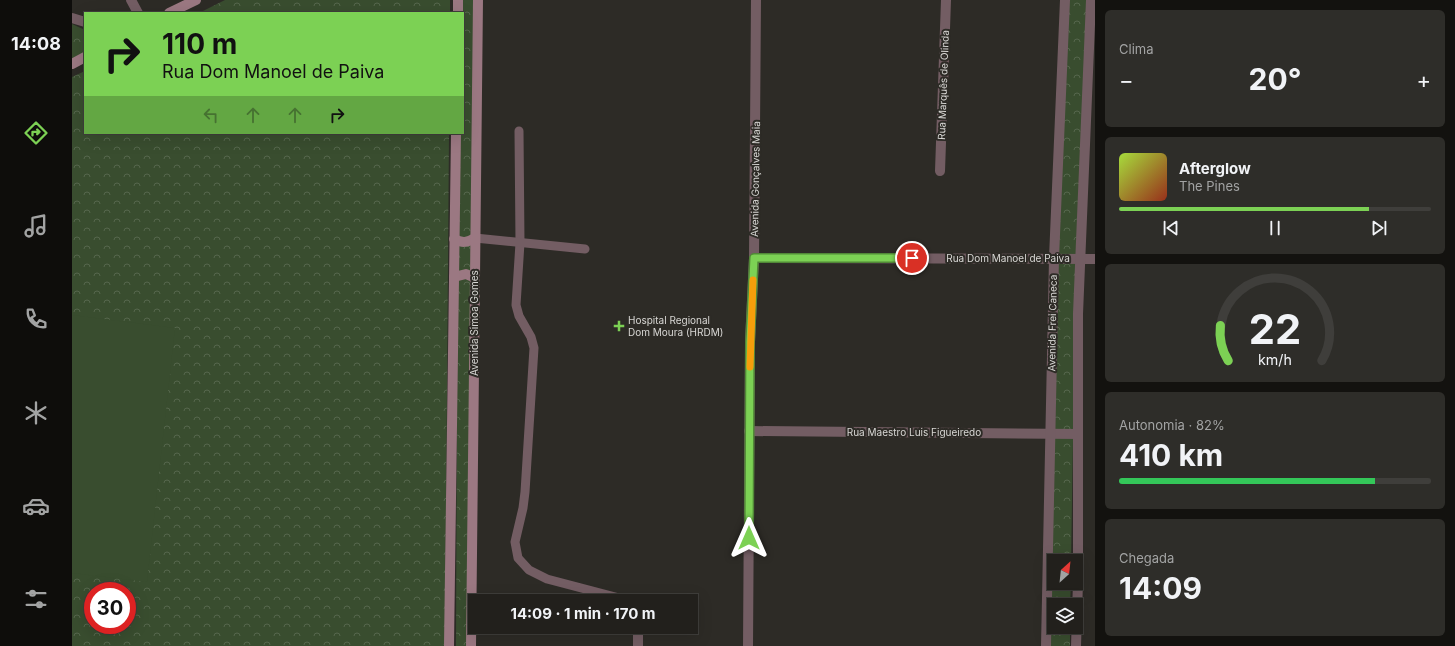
<!DOCTYPE html>
<html lang="pt">
<head>
<meta charset="utf-8">
<style>
  body { margin:0; font-family:Inter,sans-serif; background:#2e2d29; color:#f1f3f6; height:100vh; display:flex; flex-direction:column; font-size:15px; white-space:nowrap }
  * { box-sizing:border-box; margin:0 }
  p { font-size:13px; color:#a2a3a3 }
  .icon { flex:none; width:22px; height:22px; fill:none; stroke:currentColor; stroke-width:2; stroke-linecap:round; stroke-linejoin:round }
  .map { position:relative; flex:1; overflow:hidden }
  .drawer { display:flex; flex-direction:column; gap:10px; padding:10px; background:#13120f; width:360px }
  .drawer>* { flex:none }
  .banner { position:absolute; left:12px; top:12px; width:380px; height:122px; border-radius:0px; box-shadow:0 4px 16px #0002,0 0 0 1px #3f3e3b; background:#7cd154; color:#111; overflow:hidden }
  .needle { width:26px; rotate:27deg }
  .controls { position:absolute; left:975px; top:554px; display:grid; gap:8px }
  .controls a { display:grid; place-items:center; width:36px; height:36px; border-radius:0px; background:#22201c; box-shadow:0 4px 16px #0002,0 0 0 1px #3f3e3b; font-size:20px }
  .speed { position:absolute; left:12px; top:582px; display:flex; gap:8px; font-size:20px; font-weight:700; text-align:center }
  .speed>* { display:grid; place-content:center; width:52px; height:52px; border-radius:50%; background:#22201c; box-shadow:0 4px 16px #0002,0 0 0 1px #3f3e3b; line-height:1 }
  .speed .limit { border:6px solid #d22; background:#fff; color:#111 }
  .pin { position:absolute; display:grid; place-items:center; width:34px; height:34px; color:#fff; margin:-17px; border:2px solid #fff; border-radius:50%; box-shadow:0 1px 4px #0007 }
  .me { position:absolute; width:44px; margin:-22px; rotate:0deg; stroke-linejoin:round; filter:drop-shadow(0 0 3px #0008) }
  .turn { display:flex; align-items:center; gap:14px; height:84px; padding:0 12px; font-size:18px }
  .turn .icon { width:52px; height:52px; stroke-width:2.5 }
  .turn b { display:block; font-size:28px; line-height:34px }
  .lanes { display:flex; align-items:center; height:38px; padding:0 12px; background:#0003; justify-content:center; gap:20px; direction:ltr }
  .lanes .off { opacity:.35 }
  .big { font-size:30px; font-weight:700; line-height:1.1 }
  .drawer .tile { flex:1; display:flex; flex-direction:column; justify-content:center; gap:6px; min-width:0; padding:0 14px; border-radius:6px; background:#2e2d29 }
  .drawer .dial { align-items:center; gap:0 }
  .dial svg { height:104px; overflow:visible; fill:none; stroke:#3f3e3b; stroke-width:7; stroke-linecap:round; text-anchor:middle }
  .dial text { fill:#f1f3f6; stroke:none }
  .song { display:flex; align-items:center; gap:12px }
  .cover { width:48px; height:48px; border-radius:6px; background:linear-gradient(135deg,hsl(80 70% 55%),hsl(10 70% 35%)) }
  .played { height:4px; border-radius:2px; background:linear-gradient(90deg,#7cd154 80%,#3f3e3b 80%) }
  .keys { display:flex; justify-content:space-around; direction:ltr }
  .heat { display:flex; justify-content:space-between; align-items:center; font-size:22px; direction:ltr }
  .charge { height:6px; border-radius:3px; background:linear-gradient(90deg,#34c759 82%,#3f3e3b 0) }
  .trip { position:absolute; left:396px; top:594px; width:230px; height:40px; border-radius:0px; background:#22201c; box-shadow:0 4px 16px #0002,0 0 0 1px #3f3e3b; font-weight:700; line-height:40px; text-align:center }
  main { display:flex; flex:1; min-height:0 }
  .tab-bar { display:flex; flex-direction:column; width:72px; justify-content:space-around; align-items:center; background:#0e0d0b; color:#a2a3a3 }
  .tab-bar .icon { width:28px; height:28px }
  .tab-bar .active { color:#7cd154 }
  .tab-bar b { font-size:18px; color:#f1f3f6 }
  .map>svg:first-child { display:block }
  .park { fill:url(#park-crowns); fill-rule:evenodd }
  .garden { fill:#394d2f }
  .lines { fill:none; stroke-linecap:round; stroke-linejoin:round }
  .lane { stroke:#735d63; stroke-width:9 }
  .street { stroke:#735d63; stroke-width:10 }
  .secondary { stroke:#9b7882; stroke-width:10 }
  .route-casing { stroke:#518837; stroke-width:10 }
  .route { stroke:#7cd154; stroke-width:7 }
  .slow { stroke:#f59e0b; stroke-width:7 }
  .poi-dot { fill:#7cd154; stroke:#2d2b26; stroke-width:1.5 }
  .labels { text-anchor:middle; dominant-baseline:central; stroke-width:4; stroke-linejoin:round; paint-order:stroke }
  .street-label { font-size:10px; fill:#d8d7d4; stroke:#2d2b26 }
  .poi-label { font-size:10px; fill:#d8d7d4; stroke:#2d2b26; text-anchor:start }
</style>
</head>
<body>
<main>
<nav class="tab-bar">
<b>14:08</b>
<svg class="icon active" aria-label="directions" viewBox="0 0 24 24"><path d="M12 3l9 9-9 9-9-9zM9 14v-3h6M13 9l2 2-2 2"/></svg>
<svg class="icon" aria-label="music" viewBox="0 0 24 24"><path d="M9 18V5l10-2v13"/><circle cx="6" cy="18" r="3"/><circle cx="16" cy="16" r="3"/></svg>
<svg class="icon" aria-label="phone" viewBox="0 0 24 24"><path d="M5 4h4l2 5-3 2q2 4 5 5l2-3 5 2v4C11 20 4 13 5 4z"/></svg>
<svg class="icon" aria-label="climate" viewBox="0 0 24 24"><path d="M12 3v18M4 7l16 10M4 17L20 7"/></svg>
<svg class="icon" aria-label="car" viewBox="0 0 24 24"><path d="M5 17H2v-5l4-1 3-4h7l3 4 3 1v5h-3M9 17h6M6 11h13"/><circle cx="7" cy="17" r="2"/><circle cx="17" cy="17" r="2"/></svg>
<svg class="icon" aria-label="filters" viewBox="0 0 24 24"><path d="M4 7h16M4 17h16"/><circle cx="9" cy="7" r="2"/><circle cx="15" cy="17" r="2"/></svg>
</nav>
<div class="map">
<svg width="1023" height="646" viewBox="0 0 1023 646">
  <defs>
    <pattern id="park-crowns" width="20" height="18" patternUnits="userSpaceOnUse"><rect width="20" height="18" fill="#394d2f"/><path d="M2 6a3 3 0 1 1 6 0M12 15a3 3 0 1 1 6 0" fill="none" stroke="#55664c"/></pattern>
  </defs>
  <rect width="100%" height="100%" fill="#2d2b26"/>
  <g class="park">
    <path d="M153 0H378V13H127Z"/>
    <path d="M388 0H409L397 646H384L386 133H391V13Z"/>
    <path d="M996 0H1016L1005 254 986 255Z"/>
    <path d="M0 24 13 30V53L0 59Z"/>
    <path d="M13 71V133H377L373 646H0V77ZM21 591H55V625H21Z"/>
    <path d="M986 263H1004L1002 430 983 429Z"/>
    <path d="M982 437 1001 439 999 561H982V583H999L998 605H982V627H998V646H979Z"/>
  </g>
  <path class="garden" d="M0 315 103 328 75 582 0 573Z"/>
  <g class="lines">
    <g class="lane">
      <path d="M447 131 448 243 444 305 447 316 459 337 462 348 453 492 451 508 443 542 446 558 457 570 475 579 551 599"/>
      <path d="M403 238 513 249"/>
    </g>
    <g class="street">
      <path d="M59 0 66 13"/>
      <path d="M0 18 13 22"/>
      <path d="M868 171 874 0"/>
      <path d="M682 258 1023 259"/>
      <path d="M677 431 1006 434"/>
      <path d="M566 631V646"/>
      <path d="M676 646 678 342 682 258 684 0"/>
      <path d="M974 646 982 258 993 0"/>
      <path d="M1004 646 1006 582V314L1019 0"/>
    </g>
    <g class="secondary">
      <path d="M97 13 124 0"/>
      <path d="M386 13V0"/>
      <path d="M0 64 13 57"/>
      <path d="M382 239C390 243 395 243 403 238"/>
      <path d="M382 277 394 274 403 278"/>
      <path d="M377 646 384 133"/>
      <path d="M399 646 406 0"/>
    </g>
  </g>
  <g class="lines">
    <defs>
      <path id="route" d="M677 538 678 342 682 258H840"/>
    </defs>
    <use href="#route" class="route-casing"/>
    <use href="#route" class="route"/>
    <path class="slow" d="M678 367 681 280"/>
  </g>
  <path class="poi-dot" d="M545 320h4v4h4v4h-4v4h-4v-4h-4v-4h4z"/>
  <g class="labels">
    <g class="street-label">
      <text transform="translate(871 85) rotate(-88)">Rua Marquês de Olinda</text>
      <text transform="translate(683 179) rotate(-89)">Avenida Gonçalves Maia</text>
      <text x="936" y="258">Rua Dom Manoel de Paiva</text>
      <text transform="translate(402 323) rotate(-90)">Avenida Simoa Gomes</text>
      <text transform="translate(980 323) rotate(-89)">Avenida Frei Caneca</text>
      <text x="842" y="432">Rua Maestro Luis Figueiredo</text>
    </g>
    <g class="poi-label">
      <text x="556" y="320">Hospital Regional<tspan x="556" dy="12">Dom Moura (HRDM)</tspan></text>
    </g>
  </g>
</svg>
<div class="controls">
<a><svg class="needle" viewBox="-14 -14 28 28"><path d="M0-13l5 13h-10z" fill="#e53935"/><path d="M0 13l5-13h-10z" fill="#a2a3a3"/></svg></a>
<a><svg class="icon" aria-label="layers" viewBox="0 0 24 24"><path d="M12 4l9 5-9 5-9-5zM3 14l9 5 9-5"/></svg></a>
</div>
<div class="speed"><div class="limit">30</div></div>
<div class="pin" style="left:840px;top:258px;background:#d93025"><svg class="icon" aria-label="arrive" viewBox="0 0 24 24"><path d="M6 21V4h12l-3 4 3 4H6"/></svg></div>
<svg class="me" style="left:677px;top:538px" viewBox="-20 -20 40 40"><path d="M0-17L14 15 0 8-14 15z" fill="#7cd154" stroke="#fff" stroke-width="4"/></svg>
<div class="trip">14:09 · 1 min · 170 m</div>
<div class="banner">
<div class="turn"><svg class="icon" aria-label="right" viewBox="0 0 24 24"><path d="M7 20v-9h11M14 6l5 5-5 5"/></svg><div><b>110 m</b>Rua Dom Manoel de Paiva</div></div>
<div class="lanes"><svg class="icon off" aria-label="left" viewBox="0 0 24 24"><path d="M17 20v-9H6M10 6l-5 5 5 5"/></svg><svg class="icon off" aria-label="ahead" viewBox="0 0 24 24"><path d="M12 20V5M6 11l6-6 6 6"/></svg><svg class="icon off" aria-label="ahead" viewBox="0 0 24 24"><path d="M12 20V5M6 11l6-6 6 6"/></svg><svg class="icon" aria-label="right" viewBox="0 0 24 24"><path d="M7 20v-9h11M14 6l5 5-5 5"/></svg></div>
</div>
</div>
<section class="drawer">
<div class="tile"><p>Clima</p>
<div class="heat"><a>−</a><b class="big">20°</b><a>+</a></div>
</div>
<div class="tile">
<div class="song"><i class="cover"></i><div><b>Afterglow</b><p>The Pines</p></div></div>
<div class="played"></div>
<div class="keys"><svg class="icon" aria-label="previous" viewBox="0 0 24 24"><path d="M18 5L8 12l10 7zM5 5v14"/></svg><svg class="icon" aria-label="pause" viewBox="0 0 24 24"><path d="M8 5v14M16 5v14"/></svg><svg class="icon" aria-label="next" viewBox="0 0 24 24"><path d="M6 5l10 7-10 7zM19 5v14"/></svg></div>
</div>
<div class="tile dial"><svg viewBox="0 0 100 80">
<path d="M14 69A42 42 0 1 1 86 69"/>
<path d="M14 69A42 42 0 0 1 8 42" stroke="#7cd154"/>
<text x="50" y="56" font-size="32" font-weight="700">22</text>
<text x="50" y="72" font-size="11">km/h</text>
</svg></div>
<div class="tile"><p>Autonomia · 82%</p><b class="big">410 km</b><div class="charge"></div></div>
<div class="tile"><p>Chegada</p><b class="big">14:09</b></div>
</section>
</main>
</body>
</html>
